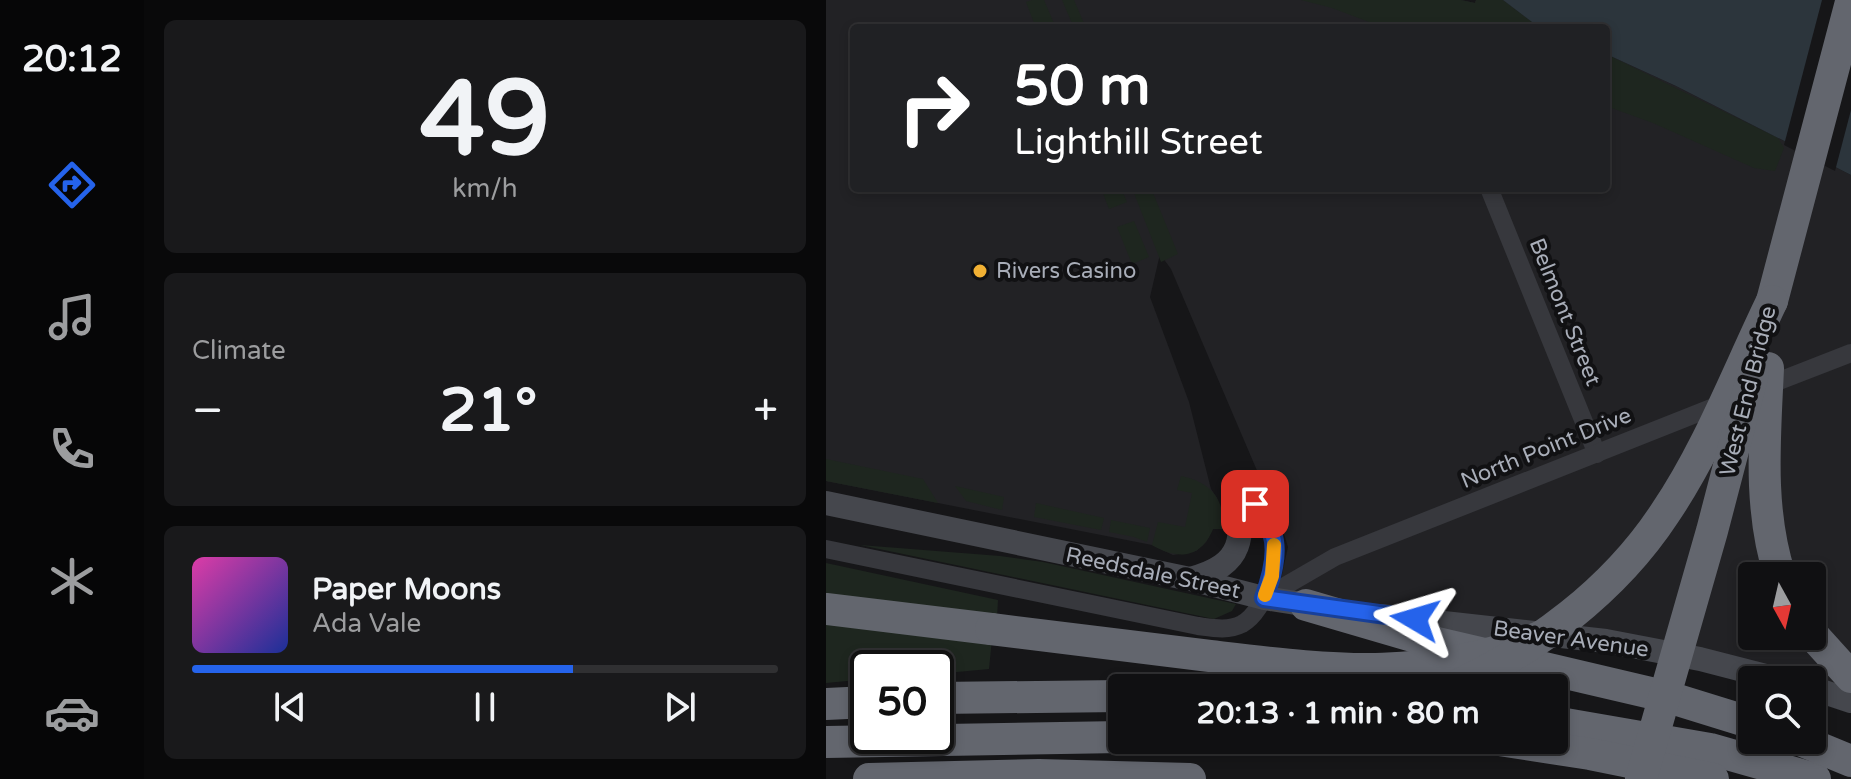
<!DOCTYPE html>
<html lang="en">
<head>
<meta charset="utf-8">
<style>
  body { margin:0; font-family:"Varela Round",sans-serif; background:#19191b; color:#f1f3f6; height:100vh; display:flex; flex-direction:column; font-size:30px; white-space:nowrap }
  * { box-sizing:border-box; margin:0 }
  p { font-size:26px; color:#9c9d9f }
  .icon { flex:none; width:44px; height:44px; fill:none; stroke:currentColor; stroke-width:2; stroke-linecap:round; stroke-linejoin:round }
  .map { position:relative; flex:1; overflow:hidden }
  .details { display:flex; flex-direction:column; gap:20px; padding:20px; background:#09090a; width:682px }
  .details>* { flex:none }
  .banner { position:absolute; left:24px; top:24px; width:760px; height:168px; border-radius:8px; box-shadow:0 4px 12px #0003,0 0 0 2px #303032; background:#202124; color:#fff; overflow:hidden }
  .needle { width:52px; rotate:172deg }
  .tools { position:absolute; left:912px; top:562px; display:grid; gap:16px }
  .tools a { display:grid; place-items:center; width:88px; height:88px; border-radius:8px; background:#101012; box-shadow:0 4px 12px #0003,0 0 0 2px #303032; font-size:40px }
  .speed { position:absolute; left:24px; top:650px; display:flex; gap:16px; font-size:40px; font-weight:700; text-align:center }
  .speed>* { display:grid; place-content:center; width:104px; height:104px; border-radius:50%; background:#101012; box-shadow:0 4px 12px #0003,0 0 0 2px #303032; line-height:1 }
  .speed .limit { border:4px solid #111; border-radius:12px; background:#fff; color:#111 }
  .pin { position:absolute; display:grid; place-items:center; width:68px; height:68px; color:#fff; margin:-34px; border-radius:16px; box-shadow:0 4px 12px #0006 }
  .me { position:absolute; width:88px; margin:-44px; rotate:277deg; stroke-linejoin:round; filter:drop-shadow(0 0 6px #0008) }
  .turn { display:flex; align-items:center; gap:28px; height:168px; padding:0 32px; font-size:36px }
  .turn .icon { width:104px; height:104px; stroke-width:2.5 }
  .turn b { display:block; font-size:56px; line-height:68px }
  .big { font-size:60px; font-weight:700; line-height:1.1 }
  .details .widget { flex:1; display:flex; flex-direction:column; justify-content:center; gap:12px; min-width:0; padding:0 28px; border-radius:12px; background:#19191b }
  .details .dial { align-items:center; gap:0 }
  .dial b { font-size:104px; line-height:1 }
  .song { display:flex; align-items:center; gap:24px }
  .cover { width:96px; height:96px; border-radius:12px; background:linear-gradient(135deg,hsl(320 70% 55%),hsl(230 70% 35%)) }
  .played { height:8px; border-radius:4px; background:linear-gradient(90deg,#2563eb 65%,#303032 65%) }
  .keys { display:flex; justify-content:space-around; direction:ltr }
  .heat { display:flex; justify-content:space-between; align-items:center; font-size:44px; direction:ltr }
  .trip { position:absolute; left:282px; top:674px; width:460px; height:80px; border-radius:8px; background:#101012; box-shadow:0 4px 12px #0003,0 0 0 2px #303032; font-weight:700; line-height:80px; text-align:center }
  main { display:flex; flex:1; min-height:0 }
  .tabs { display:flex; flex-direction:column; width:144px; justify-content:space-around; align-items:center; background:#060607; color:#9c9d9f }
  .tabs .icon { width:56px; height:56px }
  .tabs .active { color:#2563eb }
  .tabs b { font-size:36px; color:#f1f3f6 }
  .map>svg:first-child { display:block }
  .built { fill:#222225; fill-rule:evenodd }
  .green { fill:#1e261f }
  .water { fill:#2c353c }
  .pier { fill:#161618 }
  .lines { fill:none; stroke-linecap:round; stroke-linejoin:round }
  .street { stroke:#37383d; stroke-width:18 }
  .secondary { stroke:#45474d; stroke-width:24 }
  .highway { stroke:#63666e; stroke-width:32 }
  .highway-bridge { stroke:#63666e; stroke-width:32 }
  .route-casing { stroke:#184099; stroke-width:20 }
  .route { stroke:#2563eb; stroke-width:14 }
  .slow { stroke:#f59e0b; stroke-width:14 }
  .poi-dot { fill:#f2b134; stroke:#111113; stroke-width:3 }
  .labels { text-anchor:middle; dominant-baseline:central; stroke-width:8; stroke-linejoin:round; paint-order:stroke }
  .poi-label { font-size:22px; fill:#a8adb8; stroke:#111113; text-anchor:start }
  .street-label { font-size:22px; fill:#a8adb8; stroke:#111113 }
</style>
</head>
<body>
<main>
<nav class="tabs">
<b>20:12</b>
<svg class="icon active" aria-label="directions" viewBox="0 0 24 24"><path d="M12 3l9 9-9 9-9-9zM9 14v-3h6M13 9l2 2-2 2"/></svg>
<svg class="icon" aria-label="music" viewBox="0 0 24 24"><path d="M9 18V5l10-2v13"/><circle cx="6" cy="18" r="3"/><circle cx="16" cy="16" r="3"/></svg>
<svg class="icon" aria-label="phone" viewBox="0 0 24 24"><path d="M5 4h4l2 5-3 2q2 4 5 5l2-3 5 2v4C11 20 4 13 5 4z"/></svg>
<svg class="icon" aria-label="climate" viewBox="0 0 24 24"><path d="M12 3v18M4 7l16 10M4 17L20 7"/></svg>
<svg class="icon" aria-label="car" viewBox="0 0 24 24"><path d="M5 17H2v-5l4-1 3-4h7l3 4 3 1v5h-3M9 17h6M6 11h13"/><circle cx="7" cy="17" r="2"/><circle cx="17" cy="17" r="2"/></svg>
</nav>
<section class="details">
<div class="widget dial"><b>49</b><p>km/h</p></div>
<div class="widget"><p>Climate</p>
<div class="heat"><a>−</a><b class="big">21°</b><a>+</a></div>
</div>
<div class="widget">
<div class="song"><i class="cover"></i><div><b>Paper Moons</b><p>Ada Vale</p></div></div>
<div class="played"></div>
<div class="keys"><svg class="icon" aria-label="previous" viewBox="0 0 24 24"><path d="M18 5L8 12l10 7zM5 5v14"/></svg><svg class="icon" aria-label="pause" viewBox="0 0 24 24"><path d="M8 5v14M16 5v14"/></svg><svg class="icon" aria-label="next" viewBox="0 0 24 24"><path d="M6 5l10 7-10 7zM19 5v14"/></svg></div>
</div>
</section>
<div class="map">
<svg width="1025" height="779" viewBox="0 0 1025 779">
  <rect width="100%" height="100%" fill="#161618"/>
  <path class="built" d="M0 0H635L649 3 650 0H677L714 28H28V188H780V54L850 86 1025 175V701L986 680H955L480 605 455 579 462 547 458 534 345 269 334 254 324 297 363 402 385 489 391 498 397 522V529H387L380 542 370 551 347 555 326 545 0 481ZM926 576H986V636H926Z"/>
  <g class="green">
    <path d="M206 0H218L230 28H210L200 2Z"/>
    <path d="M236 0H248L260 28H248Z"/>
    <path d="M475 0H635L649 3 650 0H677L714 28H559L506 8Z"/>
    <path d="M780 54 952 138 958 148 949 171 928 168 827 123 780 106Z"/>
    <path d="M275 188H295L301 202 283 209Z"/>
    <path d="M306 188H325L352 254 335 262Z"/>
    <path d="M308 221 323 257 306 264 291 227Z"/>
    <path d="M0 459 97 479 112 503 0 481Z"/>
    <path d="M355 476C384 482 399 498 397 529H387C375 559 351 560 326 545L332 522 359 527 366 493 351 490Z"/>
    <path d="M129 486 178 497 176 510 140 501Z"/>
    <path d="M210 503 278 518 275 530 208 517Z"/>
    <path d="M285 520 324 528 321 542 308 537 283 532Z"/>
    <path d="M34 545 174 556 217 562 410 604 406 611 388 619Z"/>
    <path d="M0 563 172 600 171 618 0 596Z"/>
    <path d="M0 620 166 639 163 669 110 674V668H42V679L0 683Z"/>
  </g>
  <path class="water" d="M677 0H1025V175L850 86 780 54V28H714Z"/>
  <path class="pier" d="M996 0H1025V110L1009 171 958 145Z"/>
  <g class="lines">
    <g class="street">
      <path d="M663 188 771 454"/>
      <path d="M935 388 1025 353"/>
      <path d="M0 549 372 626C387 628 402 631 416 624 440 611 455 559 446 533 440 515 426 501 411 488"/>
      <path d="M438 598 509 557 900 402"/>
    </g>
    <g class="secondary">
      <path d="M0 503 364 579 438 598 495 607"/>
      <path d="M364 579C420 564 417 538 411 488"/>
      <path d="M555 616 780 641 874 659 955 680"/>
      <path d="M986 688 1025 701"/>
    </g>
    <g class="highway">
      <path d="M946 301 1025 2"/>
      <path d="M480 605 603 641 842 697 926 723"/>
      <path d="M0 609 165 629"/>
      <path d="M986 634 1025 677"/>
      <path d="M110 698 296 696"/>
      <path d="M0 704 42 702"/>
      <path d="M728 722 884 749 989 779"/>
      <path d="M673 740 764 754 887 779"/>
      <path d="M974 740 1025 761"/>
      <path d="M0 742 296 737"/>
      <path d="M43 779 213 775 364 779"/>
    </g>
    <g class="highway-bridge">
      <path d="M942 368C939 438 932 508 954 576"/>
      <path d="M165 629C238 638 311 647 384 656 505 670 599 683 716 636"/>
      <path d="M626 688C709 649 788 591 839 513 883 448 912 371 946 301"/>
      <path d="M815 779 886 531 927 374"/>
    </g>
  </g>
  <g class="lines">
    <defs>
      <path id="route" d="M429 504C435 513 442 523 446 533 453 553 445 579 438 598L589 619"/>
    </defs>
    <use href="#route" class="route-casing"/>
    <use href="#route" class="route"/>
    <path class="slow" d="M439 595 446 576 448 545"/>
  </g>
  <circle class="poi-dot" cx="154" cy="271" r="8"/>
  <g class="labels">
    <g class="poi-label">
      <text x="170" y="271">Rivers Casino</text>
    </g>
    <g class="street-label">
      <text transform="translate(739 312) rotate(68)">Belmont Street</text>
      <text transform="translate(922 391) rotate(-76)">West End Bridge</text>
      <text transform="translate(720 448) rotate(-22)">North Point Drive</text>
      <text transform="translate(327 573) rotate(12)">Reedsdale Street</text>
      <text transform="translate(745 639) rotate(8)">Beaver Avenue</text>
    </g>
  </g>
</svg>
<div class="tools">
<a><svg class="needle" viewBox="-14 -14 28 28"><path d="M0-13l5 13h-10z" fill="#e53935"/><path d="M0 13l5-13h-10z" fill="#9c9d9f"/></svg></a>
<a><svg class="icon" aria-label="search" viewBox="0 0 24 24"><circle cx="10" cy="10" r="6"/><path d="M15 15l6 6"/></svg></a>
</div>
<div class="speed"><div class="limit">50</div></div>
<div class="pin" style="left:429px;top:504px;background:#d93025"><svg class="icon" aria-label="arrive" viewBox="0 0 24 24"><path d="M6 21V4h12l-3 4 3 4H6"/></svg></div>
<svg class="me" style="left:589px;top:619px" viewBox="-20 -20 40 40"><path d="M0-17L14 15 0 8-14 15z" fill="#2563eb" stroke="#fff" stroke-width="4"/></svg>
<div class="trip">20:13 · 1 min · 80 m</div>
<div class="banner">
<div class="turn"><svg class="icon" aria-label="right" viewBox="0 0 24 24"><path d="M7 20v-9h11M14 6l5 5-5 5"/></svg><div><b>50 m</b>Lighthill Street</div></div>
</div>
</div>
</main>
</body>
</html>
